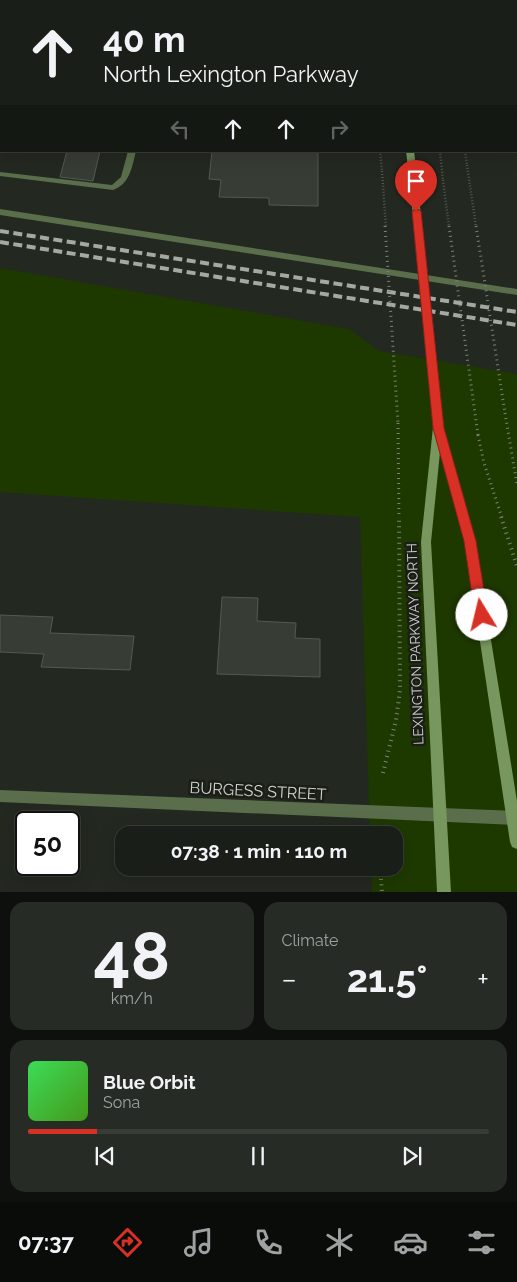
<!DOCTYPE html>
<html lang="en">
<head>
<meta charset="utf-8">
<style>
  body { margin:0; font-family:Raleway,sans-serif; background:#272b25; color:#f1f3f6; height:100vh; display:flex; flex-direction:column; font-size:19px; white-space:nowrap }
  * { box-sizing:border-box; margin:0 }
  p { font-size:16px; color:#9fa2a2 }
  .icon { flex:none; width:28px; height:28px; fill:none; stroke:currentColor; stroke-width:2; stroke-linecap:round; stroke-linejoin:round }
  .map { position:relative; height:892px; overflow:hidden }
  .sheet { display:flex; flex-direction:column; gap:10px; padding:10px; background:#0e100d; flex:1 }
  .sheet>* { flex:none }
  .banner { position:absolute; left:0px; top:0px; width:518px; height:152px; box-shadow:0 5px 20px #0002,0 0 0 1px #383c37; background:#1a1e18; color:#f1f3f6; overflow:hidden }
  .speed { position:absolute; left:15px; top:811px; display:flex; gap:10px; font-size:25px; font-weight:700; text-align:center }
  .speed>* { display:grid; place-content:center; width:65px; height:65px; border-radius:50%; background:#1a1e18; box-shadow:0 5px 20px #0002,0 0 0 1px #383c37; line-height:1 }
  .speed .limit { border:2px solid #111; border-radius:8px; background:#fff; color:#111 }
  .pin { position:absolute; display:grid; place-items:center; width:42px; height:42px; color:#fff; margin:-51px -21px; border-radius:50% 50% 50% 0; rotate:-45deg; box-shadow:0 0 5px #0007 }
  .pin .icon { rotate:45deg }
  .me { position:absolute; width:55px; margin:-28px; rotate:351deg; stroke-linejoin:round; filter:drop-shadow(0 0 4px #0008) }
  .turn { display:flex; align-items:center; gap:18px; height:105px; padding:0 20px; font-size:22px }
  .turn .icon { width:65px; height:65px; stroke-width:2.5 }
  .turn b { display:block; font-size:35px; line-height:42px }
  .lanes { display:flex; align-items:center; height:48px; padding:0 20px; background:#0003; justify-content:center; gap:25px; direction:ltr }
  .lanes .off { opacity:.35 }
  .big { font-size:38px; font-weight:700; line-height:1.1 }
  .sheet .widget { flex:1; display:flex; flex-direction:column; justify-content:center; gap:8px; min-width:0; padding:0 18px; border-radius:15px; background:#272b25 }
  .sheet .dial { align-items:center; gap:0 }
  .dial b { font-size:65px; line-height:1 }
  .song { display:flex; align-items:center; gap:15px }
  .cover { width:60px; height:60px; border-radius:8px; background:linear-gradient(135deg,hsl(130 70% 55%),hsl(100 70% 35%)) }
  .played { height:5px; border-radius:2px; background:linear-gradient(90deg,#d93025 15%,#383c37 15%) }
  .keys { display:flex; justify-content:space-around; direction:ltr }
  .heat { display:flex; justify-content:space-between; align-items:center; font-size:28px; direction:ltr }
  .sheet .tiles { flex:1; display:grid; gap:10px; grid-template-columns:1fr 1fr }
  .widget:last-child { grid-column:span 2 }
  .trip { position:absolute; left:115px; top:826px; width:288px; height:50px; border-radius:15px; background:#1a1e18; box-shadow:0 5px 20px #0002,0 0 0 1px #383c37; font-weight:700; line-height:50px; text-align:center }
  .menu { display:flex; height:80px; justify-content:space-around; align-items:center; background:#0a0c0a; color:#9fa2a2 }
  .menu .icon { width:35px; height:35px }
  .menu .active { color:#d93025 }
  .menu b { font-size:22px; color:#f1f3f6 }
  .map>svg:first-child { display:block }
  .green { fill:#1e3900 }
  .building { fill:#373c34; stroke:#545951 }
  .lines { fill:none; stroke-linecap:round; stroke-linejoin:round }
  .path-far2 { stroke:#7d817b; stroke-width:2.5; stroke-dasharray:0.5 2.5; stroke-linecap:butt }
  .path-far1 { stroke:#7d817b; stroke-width:3; stroke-dasharray:1 4; stroke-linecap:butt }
  .path { stroke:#7d817b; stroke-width:4; stroke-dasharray:1 4.5; stroke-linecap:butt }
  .service { fill:#5a6e4b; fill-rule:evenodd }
  .minor { fill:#5a6e4b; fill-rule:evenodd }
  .secondary { fill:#77975f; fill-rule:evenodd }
  .rail { stroke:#a5a9a3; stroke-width:4; stroke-dasharray:9 4.5; stroke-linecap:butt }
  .path-bridge-far1 { stroke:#7d817b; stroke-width:2.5; stroke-dasharray:0.5 2.5; stroke-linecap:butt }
  .path-bridge { stroke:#7d817b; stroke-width:3; stroke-dasharray:1 4; stroke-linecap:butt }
  .secondary-bridge-far1 { stroke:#77975f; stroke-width:8 }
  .secondary-bridge { stroke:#77975f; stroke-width:9 }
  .route { fill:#d93025; stroke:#8d1f18 }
  .labels { text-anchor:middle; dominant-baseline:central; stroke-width:5; stroke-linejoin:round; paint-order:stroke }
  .street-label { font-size:14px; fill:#d0d3ce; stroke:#1a1e17 }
  .near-street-label { font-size:16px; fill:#d0d3ce; stroke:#1a1e17 }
</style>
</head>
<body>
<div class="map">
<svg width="517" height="892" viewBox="0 0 517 892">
  <rect width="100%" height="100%" fill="#232820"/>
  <path class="green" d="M0 268 349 329 379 351 517 374V892H372L371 868H394V835H370L360 517 0 492Z"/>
  <g class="building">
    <path d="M67 151H100L93 181 60 177Z"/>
    <path d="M212 151H318V206L269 205V198L219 197 221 180 209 179Z"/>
    <path d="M222 597 258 598 257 621 296 623 295 638 320 639V677L217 674Z"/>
    <path d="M0 615 53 617 50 633 134 636 130 670 41 667 44 654 0 652Z"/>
  </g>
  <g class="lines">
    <g class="path-far2">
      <path d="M380 151 382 171"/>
      <path d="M440 151 443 180"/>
      <path d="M465 151 467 165"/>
    </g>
    <g class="path-far1">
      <path d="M505 413 517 485"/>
      <path d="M398 423 399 518"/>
      <path d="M478 435 484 463 502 518"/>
    </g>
    <g class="path">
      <path d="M501 517 517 566"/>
      <path d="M383 773 396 720 400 690 399 517"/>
      <path d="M380 868 382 892"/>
    </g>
    <g class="service">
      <rect x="188" y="0" width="6" height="1"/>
      <path d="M128 151H136C132 167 130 184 113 190L0 176V172L112 185 121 177Z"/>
      <path d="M0 209 517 289V295L0 215Z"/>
    </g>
    <path class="minor" d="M0 790 514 811 517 813V823L514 825 0 802Z"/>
    <g class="secondary">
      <rect x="392" y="0" width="6" height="1"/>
      <rect x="0" y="58" width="1" height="4"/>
      <rect x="516" y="67" width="1" height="4"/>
      <path d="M406 151H414L417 176 416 178H413L409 176Z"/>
      <path d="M438 423 441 424 445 433 475 541 517 801V849L512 847 510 842 465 541 440 452 431 542 451 892H437L421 542 433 427 435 424Z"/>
    </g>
    <g class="rail">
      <path d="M0 231 517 312"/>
      <path d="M0 242 517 325"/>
    </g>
    <g class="path-bridge-far1">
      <path d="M467 165 476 227"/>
      <path d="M382 171 386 227"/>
      <path d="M443 180 449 227"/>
    </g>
    <g class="path-bridge">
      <path d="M385 226 398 423"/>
      <path d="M449 226 478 435"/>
      <path d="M476 226 505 413"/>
    </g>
    <path class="secondary-bridge-far1" d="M413 176 418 227"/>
    <path class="secondary-bridge" d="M418 226 438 427"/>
  </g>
  <path class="route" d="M416 208 421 211 444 428 476 541 488 615 486 619 482 621 477 619 475 615 464 541 433 428 412 211Z"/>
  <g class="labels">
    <g class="street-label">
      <text transform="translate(415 644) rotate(-92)">LEXINGTON PARKWAY NORTH</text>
    </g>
    <g class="near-street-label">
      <text transform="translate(258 791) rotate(3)">BURGESS STREET</text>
    </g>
  </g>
</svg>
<div class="speed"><div class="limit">50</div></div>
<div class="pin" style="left:416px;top:211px;background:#d93025"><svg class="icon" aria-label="arrive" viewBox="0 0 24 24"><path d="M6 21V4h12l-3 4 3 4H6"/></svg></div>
<svg class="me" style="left:482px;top:615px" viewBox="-20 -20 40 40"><circle r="19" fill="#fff"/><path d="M0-13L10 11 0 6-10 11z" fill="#d93025"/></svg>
<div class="trip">07:38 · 1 min · 110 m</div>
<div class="banner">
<div class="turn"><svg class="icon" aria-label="ahead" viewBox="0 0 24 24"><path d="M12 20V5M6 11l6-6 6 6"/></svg><div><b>40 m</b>North Lexington Parkway</div></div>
<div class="lanes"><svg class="icon off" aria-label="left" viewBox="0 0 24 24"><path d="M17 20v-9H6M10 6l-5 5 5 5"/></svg><svg class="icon" aria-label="ahead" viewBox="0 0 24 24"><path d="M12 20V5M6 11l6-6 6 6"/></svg><svg class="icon" aria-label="ahead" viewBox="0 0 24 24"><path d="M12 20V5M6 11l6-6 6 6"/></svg><svg class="icon off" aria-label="right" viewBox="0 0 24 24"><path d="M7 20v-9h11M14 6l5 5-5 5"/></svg></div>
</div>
</div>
<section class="sheet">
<div class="tiles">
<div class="widget dial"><b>48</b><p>km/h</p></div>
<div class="widget"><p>Climate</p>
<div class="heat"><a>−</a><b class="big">21.5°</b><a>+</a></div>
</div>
<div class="widget">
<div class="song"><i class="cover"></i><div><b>Blue Orbit</b><p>Sona</p></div></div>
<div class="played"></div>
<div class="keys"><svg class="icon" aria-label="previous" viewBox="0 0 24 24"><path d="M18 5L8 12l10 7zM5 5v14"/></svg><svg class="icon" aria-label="pause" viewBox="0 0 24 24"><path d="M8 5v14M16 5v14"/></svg><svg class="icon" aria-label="next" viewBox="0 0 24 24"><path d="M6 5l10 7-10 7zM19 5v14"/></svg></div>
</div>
</div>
</section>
<nav class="menu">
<b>07:37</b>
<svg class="icon active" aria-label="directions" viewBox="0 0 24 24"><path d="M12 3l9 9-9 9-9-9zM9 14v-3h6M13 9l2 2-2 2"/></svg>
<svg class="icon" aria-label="music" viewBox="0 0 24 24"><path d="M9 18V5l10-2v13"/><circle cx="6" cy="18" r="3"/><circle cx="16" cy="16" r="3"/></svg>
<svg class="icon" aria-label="phone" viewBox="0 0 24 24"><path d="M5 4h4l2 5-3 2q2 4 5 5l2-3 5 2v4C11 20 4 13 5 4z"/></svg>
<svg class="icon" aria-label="climate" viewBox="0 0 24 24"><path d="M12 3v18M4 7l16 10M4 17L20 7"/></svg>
<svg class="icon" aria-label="car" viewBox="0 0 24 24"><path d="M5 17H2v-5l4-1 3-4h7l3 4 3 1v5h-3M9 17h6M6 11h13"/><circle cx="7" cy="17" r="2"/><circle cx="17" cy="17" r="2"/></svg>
<svg class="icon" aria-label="filters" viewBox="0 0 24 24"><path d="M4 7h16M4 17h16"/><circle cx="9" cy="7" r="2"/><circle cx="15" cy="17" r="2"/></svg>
</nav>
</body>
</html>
